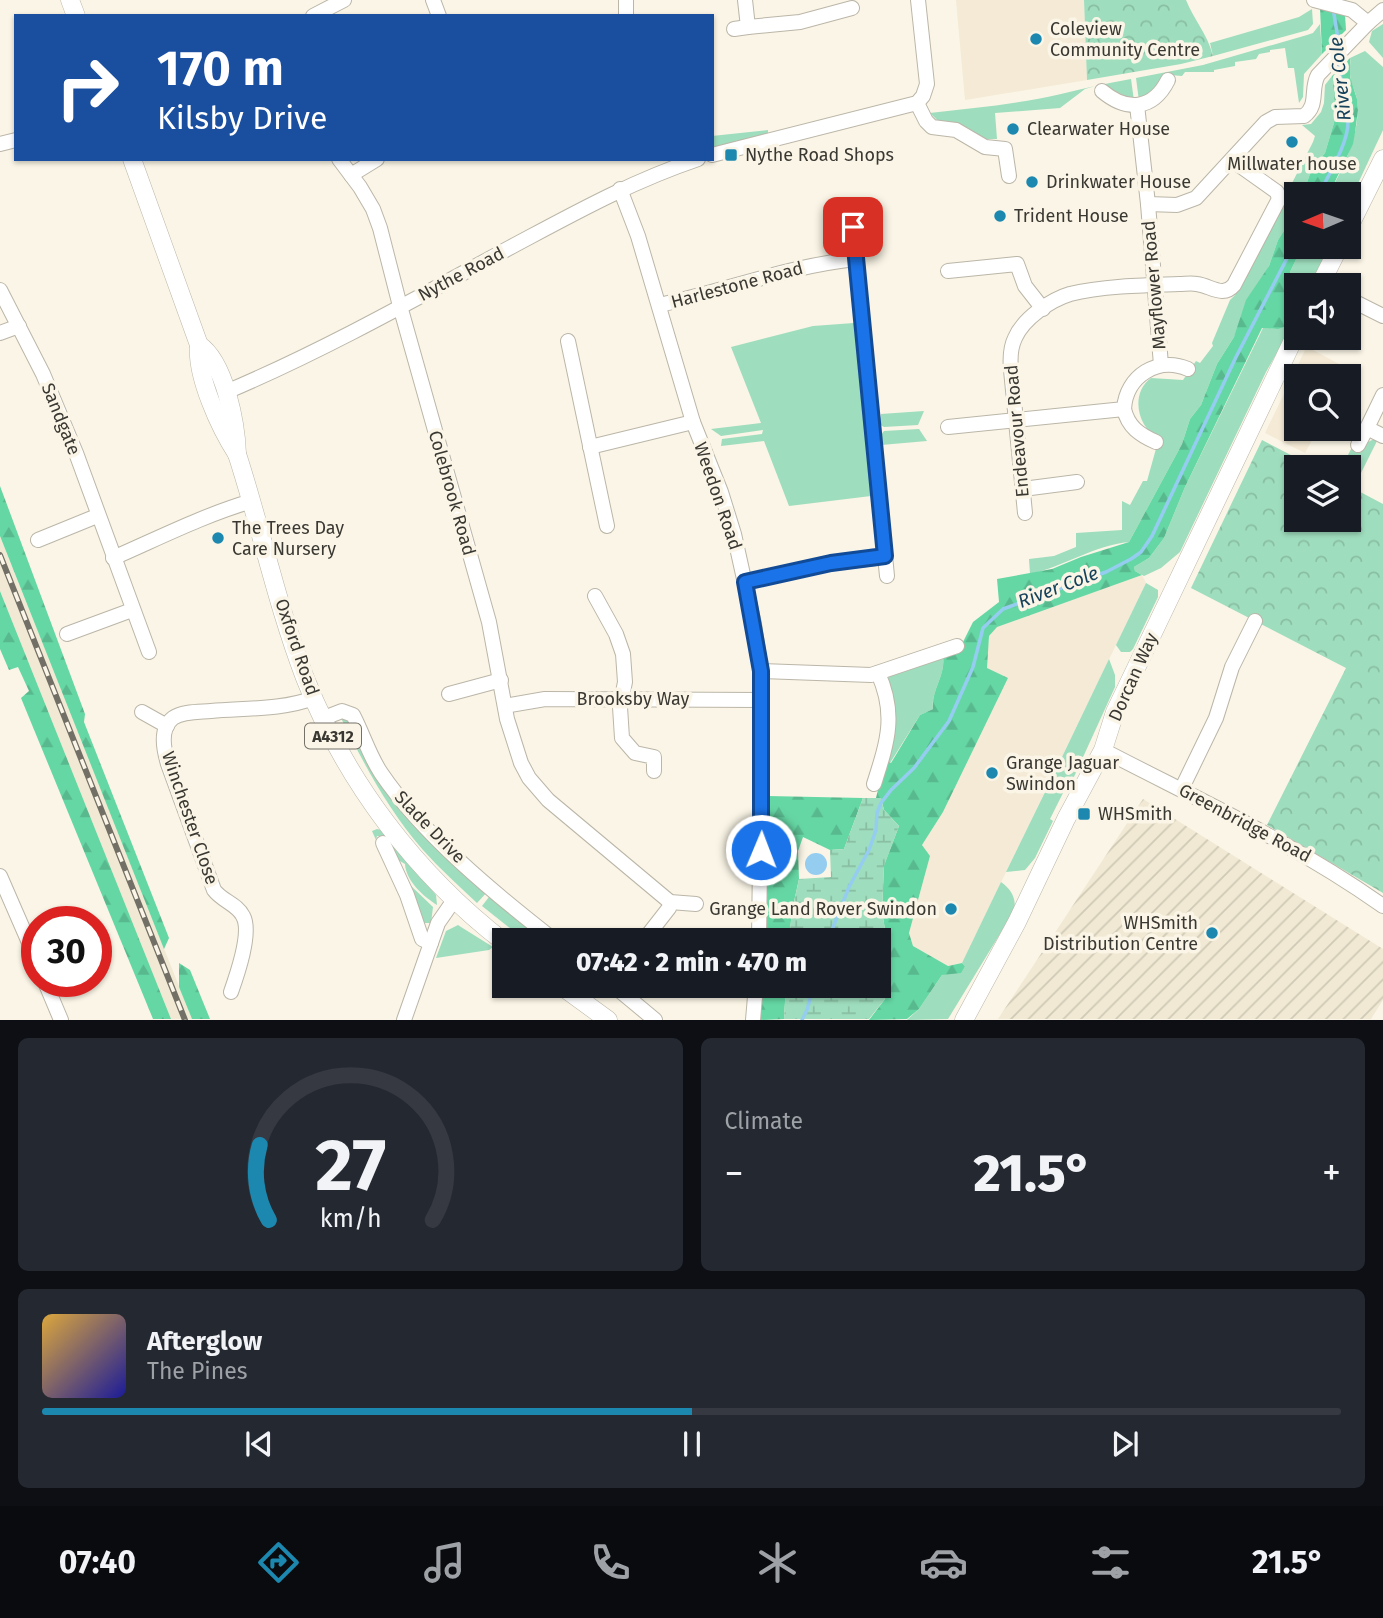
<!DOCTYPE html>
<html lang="en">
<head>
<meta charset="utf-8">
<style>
  body { margin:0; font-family:"Fira Sans",sans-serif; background:#242831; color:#f1f3f6; height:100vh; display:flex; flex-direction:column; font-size:26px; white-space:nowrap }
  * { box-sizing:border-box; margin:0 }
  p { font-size:23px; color:#9ea1a6 }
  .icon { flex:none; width:38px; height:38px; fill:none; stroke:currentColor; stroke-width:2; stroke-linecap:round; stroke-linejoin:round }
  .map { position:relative; height:1020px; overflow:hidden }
  .details { display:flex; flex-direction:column; gap:18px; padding:18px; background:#0d0f14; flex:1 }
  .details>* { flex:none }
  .guide { position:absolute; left:14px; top:14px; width:700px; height:147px; border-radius:0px; box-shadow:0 2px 5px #0004; background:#1a4fa0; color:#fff; overflow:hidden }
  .needle { width:46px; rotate:268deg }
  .tools { position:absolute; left:1284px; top:182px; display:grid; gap:14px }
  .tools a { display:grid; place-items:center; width:77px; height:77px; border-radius:0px; background:#171b24; box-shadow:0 2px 5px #0004; font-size:35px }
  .speed { position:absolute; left:21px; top:906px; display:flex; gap:14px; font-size:35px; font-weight:700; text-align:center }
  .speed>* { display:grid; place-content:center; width:91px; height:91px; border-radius:50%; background:#171b24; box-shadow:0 2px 5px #0004; line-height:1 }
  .speed .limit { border:10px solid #d22; background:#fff; color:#111 }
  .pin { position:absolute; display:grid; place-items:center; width:60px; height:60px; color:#fff; margin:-30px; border-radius:14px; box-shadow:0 4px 10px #0006 }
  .me { position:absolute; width:77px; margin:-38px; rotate:1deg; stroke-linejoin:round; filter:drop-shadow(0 0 5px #0008) }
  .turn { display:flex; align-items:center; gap:24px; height:147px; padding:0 28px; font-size:32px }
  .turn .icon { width:91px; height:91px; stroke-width:2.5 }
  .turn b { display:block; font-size:49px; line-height:60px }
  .big { font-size:52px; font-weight:800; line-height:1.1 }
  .details .card { flex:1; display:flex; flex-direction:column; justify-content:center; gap:10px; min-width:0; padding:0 24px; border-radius:10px; background:#242831 }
  .details .dial { align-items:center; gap:0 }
  .dial svg { height:182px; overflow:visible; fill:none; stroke:#363941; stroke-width:7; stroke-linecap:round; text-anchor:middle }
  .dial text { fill:#f1f3f6; stroke:none }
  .song { display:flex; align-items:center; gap:21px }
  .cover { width:84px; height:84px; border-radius:10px; background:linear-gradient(135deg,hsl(40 70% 55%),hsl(240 70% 35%)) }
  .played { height:7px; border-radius:4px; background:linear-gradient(90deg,#1c88af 50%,#363941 50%) }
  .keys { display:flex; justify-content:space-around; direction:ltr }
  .heat { display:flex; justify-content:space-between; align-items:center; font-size:38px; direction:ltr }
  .details .tiles { flex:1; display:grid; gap:18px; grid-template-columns:1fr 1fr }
  .card:last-child { grid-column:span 2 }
  .trip { position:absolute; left:492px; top:928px; width:399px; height:70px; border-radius:0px; background:#171b24; box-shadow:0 2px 5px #0004; font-weight:800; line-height:70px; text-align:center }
  .tab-bar { display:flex; height:112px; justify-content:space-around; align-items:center; background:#090b0e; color:#9ea1a6 }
  .tab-bar .icon { width:49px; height:49px }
  .tab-bar .on { color:#1c88af }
  .tab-bar b { font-size:32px; color:#f1f3f6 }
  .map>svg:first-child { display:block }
  .commercial { fill:#f4ead5 }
  .industrial { fill:url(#industrial-furrows) }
  .built { fill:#f1e9d3 }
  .green { fill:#9eddbd }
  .forest { fill:url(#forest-firs) }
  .wetland { fill:url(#wetland-marsh) }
  .park { fill:url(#park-crowns) }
  .water { fill:#95cdf1 }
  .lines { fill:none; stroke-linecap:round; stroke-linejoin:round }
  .stream { stroke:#95cdf1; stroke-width:3.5 }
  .minor-casing { stroke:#bbb6a8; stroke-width:16 }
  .major-casing { stroke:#bbb6a8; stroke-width:19 }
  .minor { stroke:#fff; stroke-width:14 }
  .major { stroke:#fff; stroke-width:18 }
  .rail-casing { stroke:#726f66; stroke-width:6 }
  .rail { stroke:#faf5e6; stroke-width:3.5; stroke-dasharray:10; stroke-linecap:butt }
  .route-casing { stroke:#114b97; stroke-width:18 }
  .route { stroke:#1a73e8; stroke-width:12 }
  .poi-dot { fill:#1c88af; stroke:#faf5e6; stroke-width:2.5 }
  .labels { text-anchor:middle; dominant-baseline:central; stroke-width:7; stroke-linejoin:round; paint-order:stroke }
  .shield { fill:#faf5e6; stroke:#747168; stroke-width:2 }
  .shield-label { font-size:16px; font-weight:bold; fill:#3a3832 }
  .poi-label { font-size:18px; fill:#3a3832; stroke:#faf5e6; text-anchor:start }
  .street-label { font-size:18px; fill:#3a3832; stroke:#faf5e6 }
  .water-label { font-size:19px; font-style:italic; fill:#16425b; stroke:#faf5e6 }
</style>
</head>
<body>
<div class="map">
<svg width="1383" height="1020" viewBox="0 0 1383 1020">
  <defs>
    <pattern id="industrial-furrows" width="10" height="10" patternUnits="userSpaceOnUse" patternTransform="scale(1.75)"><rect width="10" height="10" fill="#f1e9d3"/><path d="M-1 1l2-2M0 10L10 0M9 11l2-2" fill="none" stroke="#cfc9b6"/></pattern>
    <pattern id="forest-firs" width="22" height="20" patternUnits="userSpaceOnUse" patternTransform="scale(1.75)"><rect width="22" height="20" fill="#65d7a4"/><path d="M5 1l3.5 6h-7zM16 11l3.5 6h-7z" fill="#58b98e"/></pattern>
    <pattern id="wetland-marsh" width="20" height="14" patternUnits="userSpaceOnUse" patternTransform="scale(1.75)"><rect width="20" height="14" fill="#9eddbd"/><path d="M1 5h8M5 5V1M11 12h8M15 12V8" fill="none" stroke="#89bea3"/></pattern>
    <pattern id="park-crowns" width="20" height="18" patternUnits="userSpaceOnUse" patternTransform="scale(1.75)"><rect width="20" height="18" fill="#9eddbd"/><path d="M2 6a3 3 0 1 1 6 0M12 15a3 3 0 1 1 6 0" fill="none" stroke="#89bea3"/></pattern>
  </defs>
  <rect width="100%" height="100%" fill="#faf5e6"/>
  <g class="commercial">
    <path d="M956 0H1084L1087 80 965 100Z"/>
    <path d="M1308 344 1314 347 1313 350 1339 364 1334 376H1297V429H1318L1305 453 1265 433Z"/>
    <path d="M1142 575 1146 583 962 963 948 966 913 946 909 933 930 856 922 845 943 812 1008 678 986 668 989 636 996 627Z"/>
  </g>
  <path class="industrial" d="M1143 799 1383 949V1000L1371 1019H998Z"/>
  <path class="built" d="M0 536 192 1019H171L0 591Z"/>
  <g class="green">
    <path d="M1312 9 1313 24 1308 30 1213 56 1210 43 1299 17Z"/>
    <path d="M1320 24 1322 54 1304 74 1303 97 1299 103 1294 68H1288L1285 48 1270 50V52L1259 54 1256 59 1235 62V66L1214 70V72H1185L1182 76 1170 75 1139 101 1136 78 1203 65 1307 35 1313 33Z"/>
    <path d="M1383 24V58L1369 42 1372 31Z"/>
    <path d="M1365 51 1383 67V130L1354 192 1358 194 1349 213V194H1329C1344 166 1361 133 1357 100 1356 91 1350 83 1350 74 1349 68 1351 64 1350 58Z"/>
    <path d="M1332 76 1336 116 1325 153 1312 168 1303 194H1297V210L1278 240 1269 266 1234 337 1217 364 1201 405 1190 419 1182 444 1129 542C1095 545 1063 567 1030 574L1029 559 1054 556 1076 547V533L1122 530V501L1130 505 1143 481H1147L1159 438C1137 428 1130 393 1151 378L1183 380 1196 361 1200 363 1213 346 1212 343 1230 300 1235 295 1313 142 1315 136 1302 125 1311 124 1321 112 1324 103 1325 85Z"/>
    <path d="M1131 79 1134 101 1102 84 1085 89 1060 108 995 113 997 139H985L958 123 938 121 930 113C974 108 1018 104 1061 94 1085 88 1108 83 1131 79Z"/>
    <path d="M768 130V135L712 150V136Z"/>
    <path d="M1302 247H1333L1315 285H1298L1290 272Z"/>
    <path d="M1297 311V318L1266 372 1180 552 1161 568 1144 576 1135 571 1134 567 1149 558 1164 538 1185 487 1263 328 1278 329 1294 317Z"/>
    <path d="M854 323 871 496 789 506 764 441 721 446 722 439 762 434 763 430 721 436 711 429 761 423 731 347 813 326Z"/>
    <path d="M924 411 918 425 884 427 879 424 881 414Z"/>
    <path d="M919 429 927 441 881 445 880 436 884 431Z"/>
    <path d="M1374 439H1378L1358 479 1349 475V467H1342L1353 445 1364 444Z"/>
    <path d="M1146 583 1158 590V597L1133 649 1130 652H1121L1116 645Z"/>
    <path d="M943 657C946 675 931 690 933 709L920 715 890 763 885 760 886 681 892 672Z"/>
    <path d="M1109 659 1115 675V687L1068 790 1050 782Z"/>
    <path d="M340 716H348L367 757 488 891 477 903C459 886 440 869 423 850 388 810 364 764 340 716Z"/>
    <path d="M1048 786 1063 793 1050 819 1053 821 1035 858 1025 870 1006 872Z"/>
    <path d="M377 829 381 830 436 895 437 905C423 896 406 881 405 864L398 860 382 836H377L376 840 372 831Z"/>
    <path d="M1001 882C1011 889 1017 899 1014 911L948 1019 907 1020 919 1009 942 975 965 966 962 963Z"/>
    <path d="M409 884 433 907 431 923H424Z"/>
    <path d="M492 893 548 940H525L482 906Z"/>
    <path d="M458 925 461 927 493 947 489 950 436 958 446 931Z"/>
  </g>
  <g class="forest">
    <path d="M1320 7 1345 15 1346 30 1322 54Z"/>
    <path d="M1350 58V77L1357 99 1358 110 1355 133 1353 144 1329 194H1303L1312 168 1325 153 1336 116 1332 76Z"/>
    <path d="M1297 210V247H1302L1290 272 1298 285 1297 311 1287 326 1278 329 1262 328 1185 487 1164 538 1149 558 1134 567 1135 571 1142 575 997 627 989 636 987 668 1008 678 943 812 922 845 930 856 909 933 913 946 948 966 962 963 965 966 961 973 942 975 919 1009 907 1019 869 1020 885 999 891 967 882 911 884 865 899 826 884 810 881 798H876L885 760 891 763 920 715 933 709C931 690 946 675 943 657L957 654 973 622 999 602 997 579 1052 569 1081 557 1129 542 1182 444 1190 419 1201 405 1217 364 1234 337 1246 300 1269 266 1278 240Z"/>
    <path d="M0 486 85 714 84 722 169 938 164 949 0 536Z"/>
    <path d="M0 591 171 1019H153L21 698 29 691 18 667 9 670 0 649Z"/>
    <path d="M768 796 863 798 844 849 830 850 803 837 798 851 799 879 792 911 789 940H765Z"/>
    <path d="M179 963 190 970 210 1019H192L179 987Z"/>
    <path d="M762 985H786L784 1019 759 1020Z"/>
  </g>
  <path class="wetland" d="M863 798H881L884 810 899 826 884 866 882 911 891 967 885 999 869 1019H784L786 985H878V940H789L792 911 799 879 831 877 830 850 844 849Z"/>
  <g class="park">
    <path d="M1084 0H1186C1194 20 1207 33 1213 56L1181 64 1087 80Z"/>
    <path d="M1262 440 1314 467H1297V520H1349V486L1383 504V893L1267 825 1346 668 1191 588Z"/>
  </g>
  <circle class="water" cx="816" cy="864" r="11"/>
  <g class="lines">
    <g class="stream">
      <path d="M1333 8 1339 45"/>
      <path d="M1319 194C1328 176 1349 142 1348 121 1347 100 1339 81 1339 60"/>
      <path d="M828 940 849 887 869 850 876 830 877 813 881 803 891 790 914 768 949 721 973 667 983 628 1003 609 1106 572 1131 559 1141 552 1152 536 1236 357 1297 239"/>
      <path d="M802 1020 807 1010 814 985"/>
    </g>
    <defs>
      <g id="minor">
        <path d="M433 0 439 16"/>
        <path d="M626 0V16"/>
        <path d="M745 0 748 27 800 22 852 8"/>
        <path d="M1314 0 1352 10 1368 23"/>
        <path d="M313 16 344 0"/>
        <path d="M734 29 748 27"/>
        <path d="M1102 91C1127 112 1153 110 1168 80"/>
        <path d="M917 103 926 121 932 127 956 130 985 147 1005 149 1009 176"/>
        <path d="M1137 105 1148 204 1161 365"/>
        <path d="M0 144 16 140"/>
        <path d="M712 155 917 103 923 96 927 84 918 0"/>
        <path d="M339 159 360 187 373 209 380 228 400 306 489 622 507 719 521 763 529 778 548 800 670 902 696 904"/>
        <path d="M351 175 377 159"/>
        <path d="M620 189 638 236 693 422 721 492 734 534 754 624 761 671 762 700 759 940"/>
        <path d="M1148 204 1177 205 1196 198 1266 122 1275 117 1304 116C1319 105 1310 89 1318 75L1368 23 1383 10"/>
        <path d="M853 227 887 576"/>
        <path d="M948 271 1017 264 1025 286 1043 309"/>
        <path d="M0 290 43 374 76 453 149 652"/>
        <path d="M1349 299 1383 316"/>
        <path d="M659 305C725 291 788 266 856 259"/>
        <path d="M0 333 19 326"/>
        <path d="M568 341 607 526"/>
        <path d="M226 392C323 351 417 298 511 247 573 214 630 182 698 159"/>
        <path d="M1383 395 1367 428 1383 436"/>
        <path d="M1124 409C1128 427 1140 435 1156 442"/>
        <path d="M948 427 1124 409C1126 376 1158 356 1188 369"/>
        <path d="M1358 445 1367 428"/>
        <path d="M590 447 693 422"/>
        <path d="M1023 489 1077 482"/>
        <path d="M1025 513 1011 370C1010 359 1010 348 1015 338 1023 319 1050 300 1070 294 1101 286 1147 285 1179 284 1185 284 1191 283 1197 284 1211 286 1223 298 1234 285L1279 199 1277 192 1232 160"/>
        <path d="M38 540 97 516"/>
        <path d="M113 558C159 538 204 515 252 501"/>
        <path d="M745 582 831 563 885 557"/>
        <path d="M595 596 616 634 623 654 625 682 620 707 622 738 635 753 654 757V771"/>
        <path d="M67 634 132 610"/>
        <path d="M761 671 871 675 957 646"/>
        <path d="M449 694 501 680"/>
        <path d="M505 706 545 699 762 700"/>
        <path d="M142 712 167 726"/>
        <path d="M324 718 342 711 353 715C363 734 369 755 381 773 423 835 495 894 554 940"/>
        <path d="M1103 750C1199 800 1294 843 1383 906"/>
        <path d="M874 784C887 743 897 715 878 673"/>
        <path d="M1182 788 1216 718 1232 667 1255 621"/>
        <path d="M383 843 407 895 422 939 431 943"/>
        <path d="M0 876 37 961"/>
        <path d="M644 940 669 908 670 902"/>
        <path d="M45 982 61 1020"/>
        <path d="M613 985 655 1020"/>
        <path d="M231 992C237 975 252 932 243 916 237 904 222 901 214 890L168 764C164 750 159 729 173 718 183 711 199 712 211 711 244 708 282 710 314 698"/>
        <path d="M404 1020 438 923 454 900"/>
        <path d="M753 1020 756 985"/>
      </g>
      <g id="major">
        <path d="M70 0 76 16"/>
        <path d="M132 159 199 345C196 376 220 428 237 454"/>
        <path d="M1349 227 1383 159"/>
        <path d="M1320 285 1339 247"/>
        <path d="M199 345C225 362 236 424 237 454 261 528 277 605 305 678 346 782 416 874 504 942"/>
        <path d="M560 985 608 1020"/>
        <path d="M964 1020 1017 922 1066 819 1103 750 1115 712 1297 332"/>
      </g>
    </defs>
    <use href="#minor" class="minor-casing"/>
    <use href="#major" class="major-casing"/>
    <use href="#minor" class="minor"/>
    <use href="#major" class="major"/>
    <defs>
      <path id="rail" d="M0 555 185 1020"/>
    </defs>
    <use href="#rail" class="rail-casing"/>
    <use href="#rail" class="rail"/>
  </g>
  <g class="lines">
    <defs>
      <path id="route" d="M761 850V671L745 582 831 563 885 556 853 227"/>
    </defs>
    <use href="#route" class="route-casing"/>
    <use href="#route" class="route"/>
  </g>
  <g class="poi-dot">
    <circle cx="1036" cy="39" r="7"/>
    <circle cx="1013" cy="129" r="7"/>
    <circle cx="1292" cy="142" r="7"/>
    <rect x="724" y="148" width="14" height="14" rx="3.5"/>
    <circle cx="1032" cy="182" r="7"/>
    <circle cx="1000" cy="216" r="7"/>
    <circle cx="218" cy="538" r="7"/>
    <circle cx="992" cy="773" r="7"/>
    <rect x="1077" y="807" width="14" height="14" rx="3.5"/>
    <circle cx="951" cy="909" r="7"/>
    <circle cx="1212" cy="933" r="7"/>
  </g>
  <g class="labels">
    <rect class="shield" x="305" y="723.5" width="56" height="25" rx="5"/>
    <g class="shield-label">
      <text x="333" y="736">A4312</text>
    </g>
    <g class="poi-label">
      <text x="1050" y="29">Coleview<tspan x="1050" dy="21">Community Centre</tspan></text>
      <text x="1027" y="129">Clearwater House</text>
      <text x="745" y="155">Nythe Road Shops</text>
      <text x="1292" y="164" text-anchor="middle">Millwater house</text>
      <text x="1046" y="182">Drinkwater House</text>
      <text x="1014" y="216">Trident House</text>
      <text x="232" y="528">The Trees Day<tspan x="232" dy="21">Care Nursery</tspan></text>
      <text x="1006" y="763">Grange Jaguar<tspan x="1006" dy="21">Swindon</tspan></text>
      <text x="1098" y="814">WHSmith</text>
      <text x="937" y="909" text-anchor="end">Grange Land Rover Swindon</text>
      <text x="1198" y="923" text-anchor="end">WHSmith<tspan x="1198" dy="21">Distribution Centre</tspan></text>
    </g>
    <g class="street-label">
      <text transform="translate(461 274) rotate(-28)">Nythe Road</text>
      <text transform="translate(737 285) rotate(-15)">Harlestone Road</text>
      <text transform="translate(1154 285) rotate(-95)">Mayflower Road</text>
      <text transform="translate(61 419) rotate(68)">Sandgate</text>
      <text transform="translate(1017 431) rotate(-95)">Endeavour Road</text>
      <text transform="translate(452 493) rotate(74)">Colebrook Road</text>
      <text transform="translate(718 496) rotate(71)">Weedon Road</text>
      <text transform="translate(297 647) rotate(71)">Oxford Road</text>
      <text transform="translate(1133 677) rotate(-66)">Dorcan Way</text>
      <text x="633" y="699">Brooksby Way</text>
      <text transform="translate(190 818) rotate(71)">Winchester Close</text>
      <text transform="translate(1245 823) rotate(28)">Greenbridge Road</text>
      <text transform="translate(430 827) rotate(46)">Slade Drive</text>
    </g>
    <g class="water-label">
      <text transform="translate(1340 79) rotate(-96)">River Cole</text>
      <text transform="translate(1058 587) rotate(-21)">River Cole</text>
    </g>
  </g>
</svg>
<div class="tools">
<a><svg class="needle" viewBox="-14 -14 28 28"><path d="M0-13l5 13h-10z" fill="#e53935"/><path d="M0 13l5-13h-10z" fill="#9ea1a6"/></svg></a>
<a><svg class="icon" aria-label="sound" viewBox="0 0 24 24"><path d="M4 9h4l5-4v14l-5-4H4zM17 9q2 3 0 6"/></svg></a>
<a><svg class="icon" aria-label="search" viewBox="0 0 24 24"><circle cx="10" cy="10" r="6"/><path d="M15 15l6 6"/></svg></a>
<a><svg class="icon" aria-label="layers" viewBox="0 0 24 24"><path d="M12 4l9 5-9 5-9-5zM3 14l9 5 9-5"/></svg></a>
</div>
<div class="speed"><div class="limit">30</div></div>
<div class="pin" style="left:853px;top:227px;background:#d93025"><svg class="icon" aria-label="arrive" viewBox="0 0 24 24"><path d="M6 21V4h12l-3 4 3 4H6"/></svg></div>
<svg class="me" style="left:761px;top:850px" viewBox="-20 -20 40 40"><circle r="17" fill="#1a73e8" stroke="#fff" stroke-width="3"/><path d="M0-11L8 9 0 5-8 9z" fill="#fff"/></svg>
<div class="trip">07:42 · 2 min · 470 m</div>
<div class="guide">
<div class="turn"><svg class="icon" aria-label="right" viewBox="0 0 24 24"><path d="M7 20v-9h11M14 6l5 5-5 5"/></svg><div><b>170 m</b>Kilsby Drive</div></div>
</div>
</div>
<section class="details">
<div class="tiles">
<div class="card dial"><svg viewBox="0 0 100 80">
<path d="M14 69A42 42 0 1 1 86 69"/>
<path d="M14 69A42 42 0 0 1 10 36" stroke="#1c88af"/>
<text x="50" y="56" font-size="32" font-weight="700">27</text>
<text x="50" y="72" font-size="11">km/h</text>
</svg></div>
<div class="card"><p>Climate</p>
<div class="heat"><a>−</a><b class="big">21.5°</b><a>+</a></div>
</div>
<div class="card">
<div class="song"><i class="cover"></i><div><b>Afterglow</b><p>The Pines</p></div></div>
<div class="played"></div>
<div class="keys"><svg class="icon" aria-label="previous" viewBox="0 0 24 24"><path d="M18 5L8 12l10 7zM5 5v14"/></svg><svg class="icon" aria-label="pause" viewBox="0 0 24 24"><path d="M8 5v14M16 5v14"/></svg><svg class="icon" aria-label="next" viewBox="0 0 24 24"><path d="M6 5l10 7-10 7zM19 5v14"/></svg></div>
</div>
</div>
</section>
<nav class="tab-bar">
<b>07:40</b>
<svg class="icon on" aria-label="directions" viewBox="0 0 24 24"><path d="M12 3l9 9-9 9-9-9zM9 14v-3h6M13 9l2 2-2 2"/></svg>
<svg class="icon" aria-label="music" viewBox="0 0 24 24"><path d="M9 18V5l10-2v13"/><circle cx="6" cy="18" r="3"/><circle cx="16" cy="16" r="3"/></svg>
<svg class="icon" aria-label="phone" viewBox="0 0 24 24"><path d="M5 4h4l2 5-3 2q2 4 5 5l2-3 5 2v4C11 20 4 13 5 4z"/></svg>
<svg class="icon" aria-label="climate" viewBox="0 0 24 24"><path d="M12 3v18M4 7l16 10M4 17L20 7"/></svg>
<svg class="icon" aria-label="car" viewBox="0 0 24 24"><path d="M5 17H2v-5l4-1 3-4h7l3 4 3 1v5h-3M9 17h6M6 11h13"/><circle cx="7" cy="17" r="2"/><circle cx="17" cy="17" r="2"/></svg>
<svg class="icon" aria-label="filters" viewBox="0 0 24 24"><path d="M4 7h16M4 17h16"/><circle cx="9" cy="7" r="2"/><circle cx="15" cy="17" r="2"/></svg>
<b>21.5°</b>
</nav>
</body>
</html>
